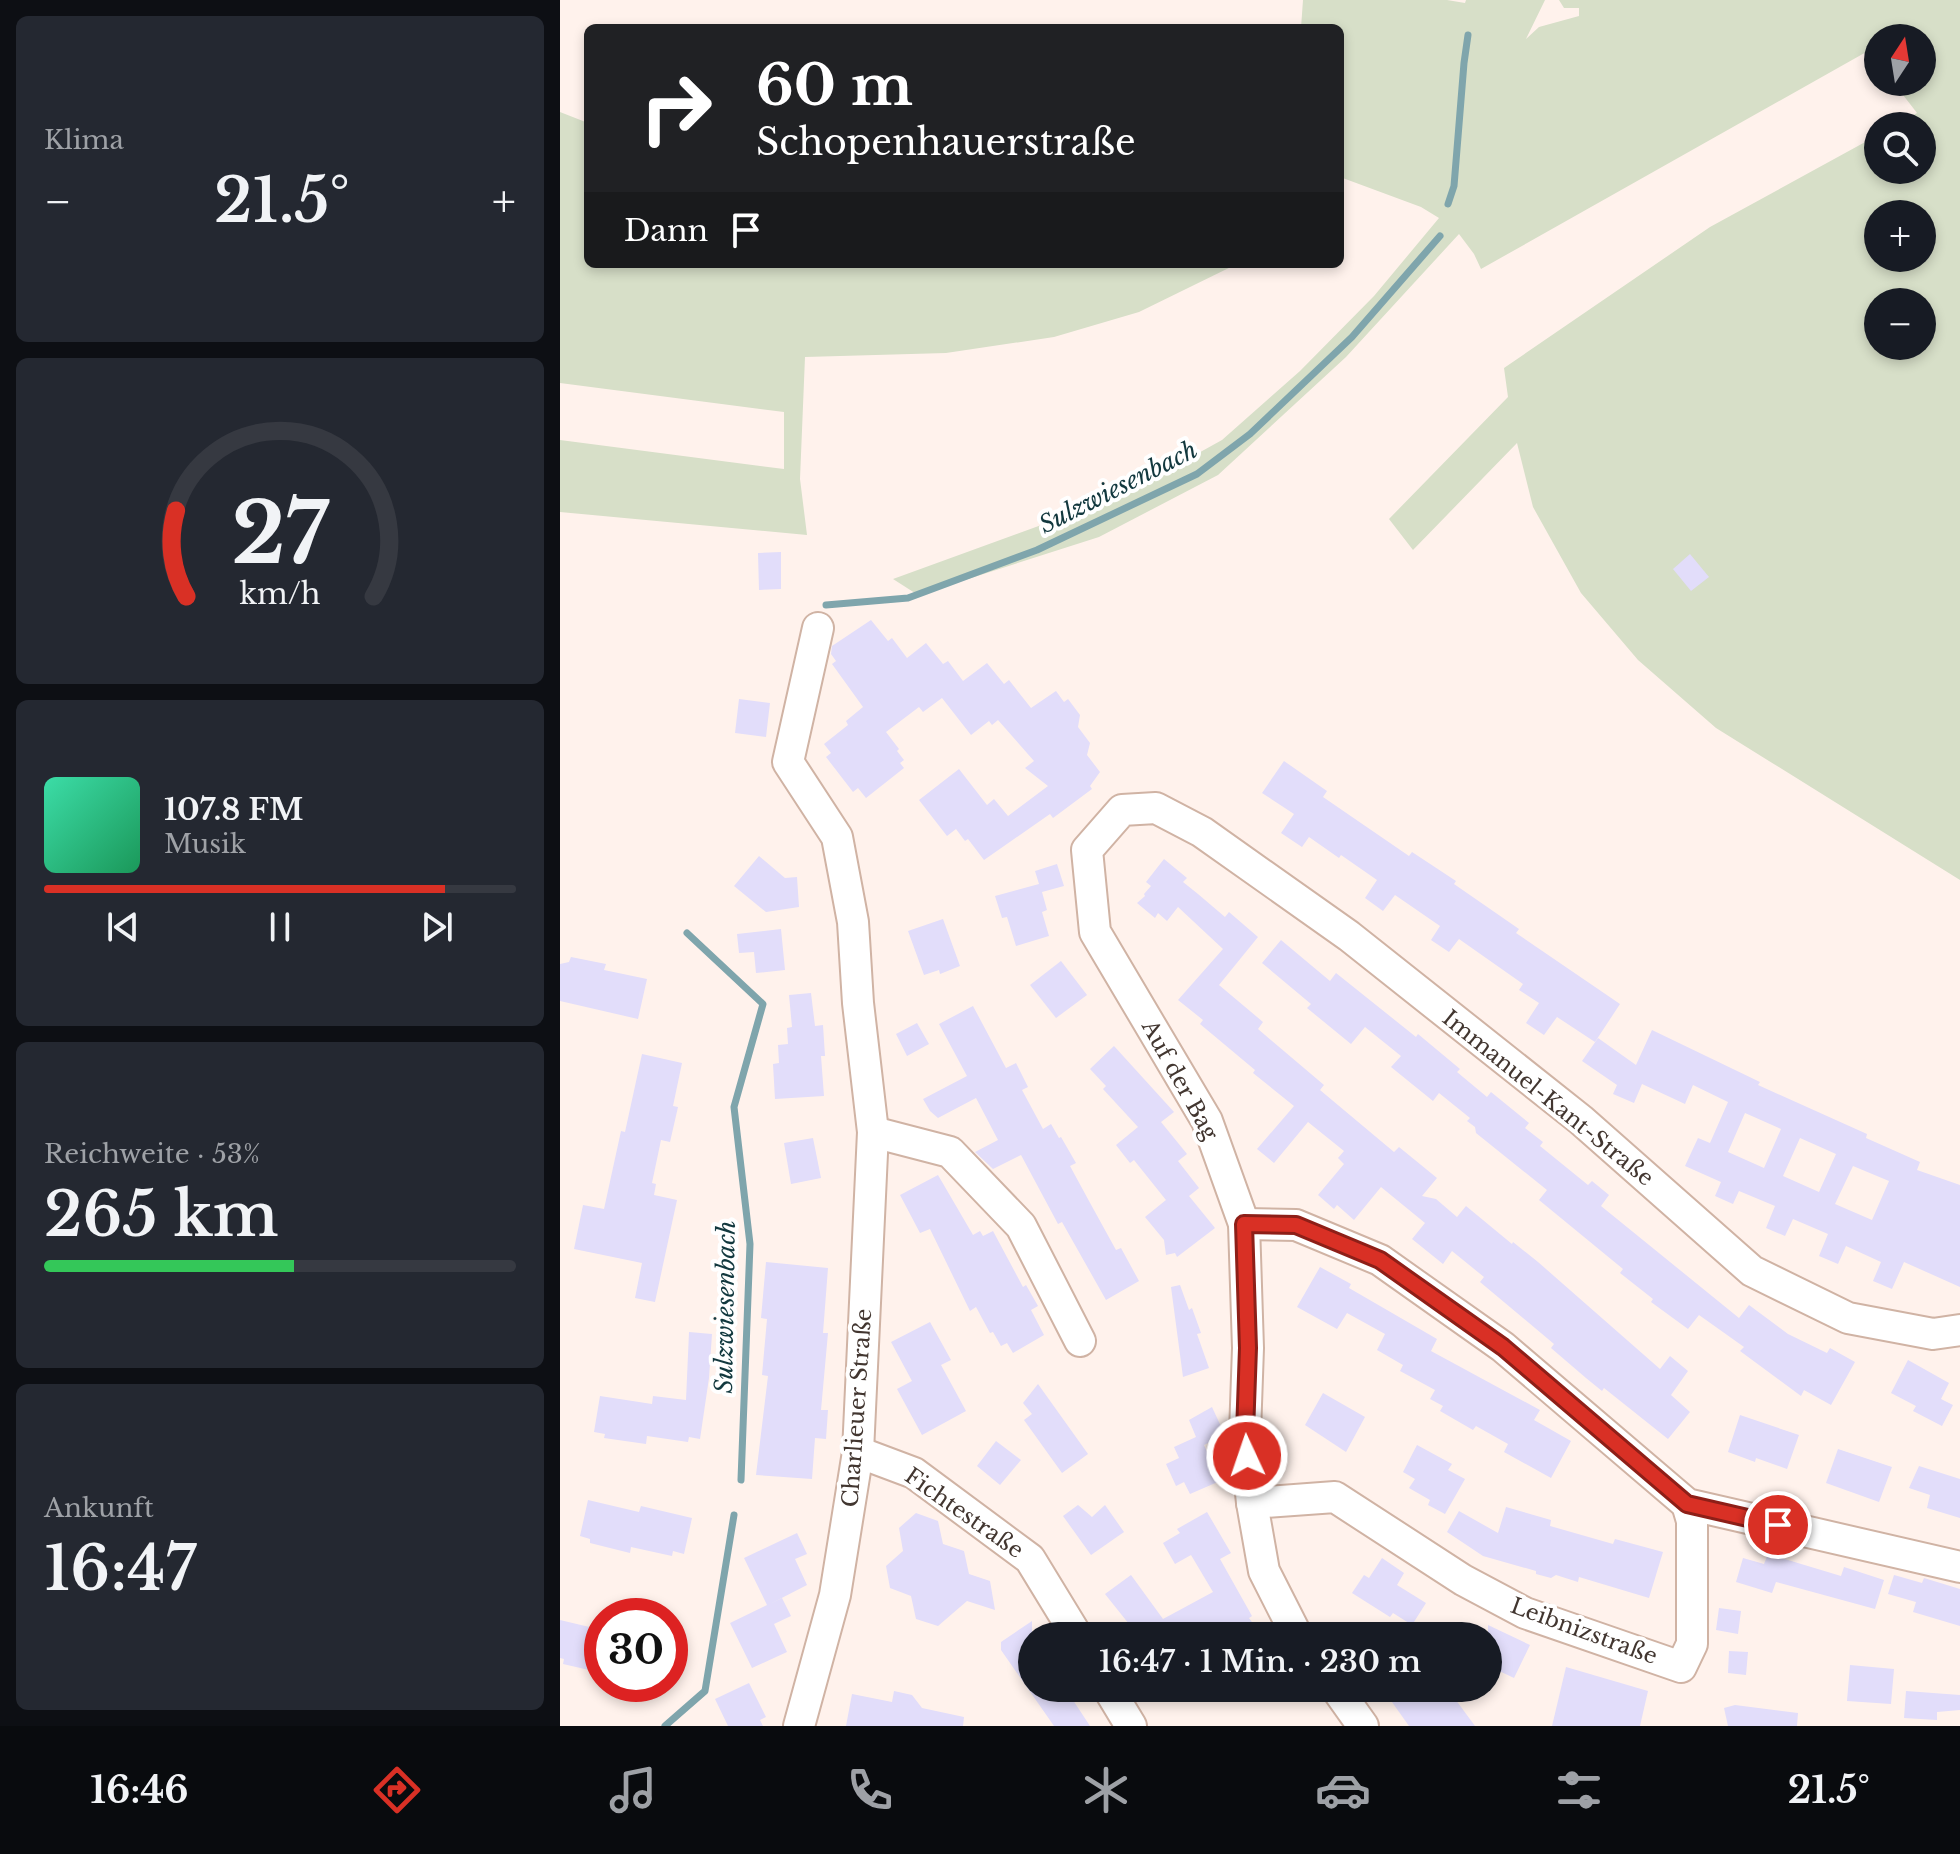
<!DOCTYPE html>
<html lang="de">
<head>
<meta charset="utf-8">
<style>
  body { margin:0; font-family:"Libre Baskerville",serif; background:#242831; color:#f1f3f6; height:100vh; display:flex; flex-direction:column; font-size:30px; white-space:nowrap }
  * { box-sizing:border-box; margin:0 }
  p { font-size:26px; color:#9ea1a6 }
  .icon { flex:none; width:44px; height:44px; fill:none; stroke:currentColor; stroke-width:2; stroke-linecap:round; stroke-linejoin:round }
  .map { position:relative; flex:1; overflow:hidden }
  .side { display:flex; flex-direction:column; gap:16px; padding:16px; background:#0d0f14; width:560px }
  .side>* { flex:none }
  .top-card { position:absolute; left:24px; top:24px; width:760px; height:244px; border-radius:12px; box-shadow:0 4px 12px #0003; background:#202124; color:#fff; overflow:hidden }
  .needle { width:52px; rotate:12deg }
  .controls { position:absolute; left:1304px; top:24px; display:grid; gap:16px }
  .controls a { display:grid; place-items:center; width:72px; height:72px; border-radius:50%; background:#171b24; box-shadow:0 4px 12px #0003; font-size:40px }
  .speed { position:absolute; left:24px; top:1598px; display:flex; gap:16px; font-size:40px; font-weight:700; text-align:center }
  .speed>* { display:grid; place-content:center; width:104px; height:104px; border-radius:50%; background:#171b24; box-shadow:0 4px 12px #0003; line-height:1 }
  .speed .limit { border:12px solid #d22; background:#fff; color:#111 }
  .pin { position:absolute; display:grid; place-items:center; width:68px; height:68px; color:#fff; margin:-34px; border:4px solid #fff; border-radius:50%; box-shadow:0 2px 8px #0007 }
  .me { position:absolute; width:88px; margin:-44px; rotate:357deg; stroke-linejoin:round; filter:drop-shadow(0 0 6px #0008) }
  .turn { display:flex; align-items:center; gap:28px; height:168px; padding:0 40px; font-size:36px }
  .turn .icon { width:104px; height:104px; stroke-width:2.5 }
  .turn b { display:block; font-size:56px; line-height:68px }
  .then { display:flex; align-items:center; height:76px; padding:0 40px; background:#0003; gap:16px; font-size:30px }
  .big { font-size:60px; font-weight:600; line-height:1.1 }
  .side .tile { flex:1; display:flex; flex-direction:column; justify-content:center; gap:12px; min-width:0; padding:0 28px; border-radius:12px; background:#242831 }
  .side .dial { align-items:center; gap:0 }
  .dial svg { height:208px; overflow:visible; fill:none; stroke:#363941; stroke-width:7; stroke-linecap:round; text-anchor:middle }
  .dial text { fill:#f1f3f6; stroke:none }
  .song { display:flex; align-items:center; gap:24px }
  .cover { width:96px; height:96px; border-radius:12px; background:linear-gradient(135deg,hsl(160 70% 55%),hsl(150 70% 35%)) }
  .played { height:8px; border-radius:4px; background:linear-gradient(90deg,#d93025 85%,#363941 85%) }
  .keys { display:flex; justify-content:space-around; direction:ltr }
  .heat { display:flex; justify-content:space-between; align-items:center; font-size:44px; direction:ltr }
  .charge { height:12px; border-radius:6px; background:linear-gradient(90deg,#34c759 53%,#363941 0) }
  .trip { position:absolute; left:458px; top:1622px; width:484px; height:80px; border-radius:40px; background:#171b24; box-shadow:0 4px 12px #0003; font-weight:600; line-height:80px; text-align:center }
  .dock { display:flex; height:128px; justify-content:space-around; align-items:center; background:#090b0e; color:#9ea1a6 }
  .dock .icon { width:56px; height:56px }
  .dock .on { color:#d93025 }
  .dock b { font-size:36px; color:#f1f3f6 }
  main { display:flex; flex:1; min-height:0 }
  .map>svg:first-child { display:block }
  .green { fill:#d7dfc8; fill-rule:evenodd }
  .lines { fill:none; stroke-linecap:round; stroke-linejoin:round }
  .stream { stroke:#7fa5ac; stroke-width:7 }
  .building { fill:#e2ddfa; fill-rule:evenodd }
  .minor-casing { stroke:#d0b3a4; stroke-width:34 }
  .minor { stroke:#fff; stroke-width:30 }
  .route-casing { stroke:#8d1f18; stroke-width:20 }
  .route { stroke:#d93025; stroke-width:14 }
  .labels { text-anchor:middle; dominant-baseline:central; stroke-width:8; stroke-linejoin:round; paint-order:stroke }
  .street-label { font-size:22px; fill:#423630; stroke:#fff }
  .water-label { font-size:24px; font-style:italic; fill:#12383e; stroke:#fff }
</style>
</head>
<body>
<main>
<section class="side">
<div class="tile"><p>Klima</p>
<div class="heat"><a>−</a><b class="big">21.5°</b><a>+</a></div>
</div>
<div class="tile dial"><svg viewBox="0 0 100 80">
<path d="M14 69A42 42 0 1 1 86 69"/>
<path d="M14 69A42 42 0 0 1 10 36" stroke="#d93025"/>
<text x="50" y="56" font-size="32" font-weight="700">27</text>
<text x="50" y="72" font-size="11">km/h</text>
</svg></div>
<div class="tile">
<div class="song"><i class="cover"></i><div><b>107.8 FM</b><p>Musik</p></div></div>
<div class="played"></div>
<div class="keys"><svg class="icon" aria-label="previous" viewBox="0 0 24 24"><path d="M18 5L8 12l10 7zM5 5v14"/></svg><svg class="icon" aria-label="pause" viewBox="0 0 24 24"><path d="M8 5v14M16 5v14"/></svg><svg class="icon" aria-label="next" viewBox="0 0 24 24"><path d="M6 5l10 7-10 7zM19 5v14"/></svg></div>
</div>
<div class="tile"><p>Reichweite · 53%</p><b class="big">265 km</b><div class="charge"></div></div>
<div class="tile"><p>Ankunft</p><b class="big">16:47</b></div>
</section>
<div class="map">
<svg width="1400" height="1726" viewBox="0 0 1400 1726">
  <rect width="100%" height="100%" fill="#fff2ec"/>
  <g class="green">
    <path d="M743 0H887L905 3 906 0H985L966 39 979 27 1019 16V8H1004L999 0H1400V880L1156 728 1078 660 1021 593 973 507 957 443 853 550 829 519 948 397 944 368 1150 227 1318 135V170H1362V126H1334L1357 113 1333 82H1362V38H1318V63L1308 51 921 269 914 254 899 234 786 357 658 475 539 537 358 595 333 579 561 496 662 440 740 371 814 296 879 218 861 207 780 177V28H741ZM1318 214H1362V258H1318ZM1318 302H1362V346H1318Z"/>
    <path d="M0 112 28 123V264H677L579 312 494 337 386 353 245 357 240 479 247 535 0 512V440L224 469V412L0 383Z"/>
  </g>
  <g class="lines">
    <g class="stream">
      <path d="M888 204 894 186 904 63 908 35"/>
      <path d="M266 605 348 598 477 550 637 474 690 434 792 337 880 236"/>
      <path d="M127 933 203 1004 174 1107 190 1244 181 1480"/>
      <path d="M105 1726 145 1691 174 1515"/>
    </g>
  </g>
  <g class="building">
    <path d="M221 552V589L199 590 198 553Z"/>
    <path d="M1130 554 1149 577 1131 591 1113 569Z"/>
    <path d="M311 620 328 641 332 638 347 658 366 643 383 664 388 661 403 681 427 663 444 684 449 680 471 708 496 691 504 702 508 699 520 715 518 727 530 743 527 755 540 772 530 786 532 789 493 818 490 814 424 860 408 839 405 841 396 829 387 836 359 800 399 769 427 805 434 799 448 816 488 786 465 768 474 761 438 720 432 725 429 721 411 735 382 698 363 712 359 707 326 732 339 749 337 751 344 760 340 763 344 768 306 798 298 788 293 792 266 757 271 753 264 744 288 725 286 721 303 707 272 664 276 661 271 654 272 646Z"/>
    <path d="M179 699 210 703 206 737 175 733Z"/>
    <path d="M724 761 767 791 763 797 849 856 852 852 896 881 894 884 959 929 956 933 1060 1004 1035 1042 997 1017 984 1035 966 1023 979 1003 959 990 963 984 899 939 889 952 871 940 880 926 835 895 823 911 805 898 817 880 781 855 779 858 749 837 742 847 721 833 734 814 702 793Z"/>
    <path d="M199 856 225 878 237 877 239 907 206 912 174 886Z"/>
    <path d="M604 859 627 878 623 882 638 894 665 917 669 912 698 937 659 985 703 1022 698 1029 764 1085 760 1090 834 1152 839 1147 877 1178 862 1196 876 1199 897 1217 906 1206 952 1244 953 1242 978 1262 1100 1369 1110 1356 1128 1371 1111 1395 1130 1412 1108 1439 1044 1388 1042 1391 1026 1378 991 1348 994 1344 920 1282 924 1277 892 1251 883 1264 852 1239 865 1223 821 1187 794 1220 777 1205 774 1209 758 1195 784 1164 778 1158 784 1151 748 1122 714 1163 697 1149 734 1106 693 1073 695 1070 640 1024 643 1020 618 1000 663 949 618 907 607 921 598 913 595 918 577 903 585 896 584 894 591 886 586 882Z"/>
    <path d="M497 864 504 886 482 892 487 910 482 912 489 936 456 946 447 917 442 918 435 896 479 884 475 871Z"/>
    <path d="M383 919 400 966 380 974 379 970 364 975 348 931Z"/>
    <path d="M221 929 225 970 196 973 194 952 179 953 177 934Z"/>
    <path d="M721 940 770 981 776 973 856 1037 858 1034 900 1069 897 1072 927 1097 931 1092 969 1123 965 1128 983 1142 980 1146 1028 1185 1032 1181 1049 1195 1041 1206 1179 1318 1189 1305 1228 1334 1267 1353 1270 1348 1295 1362 1271 1405 1244 1390 1241 1396 1180 1351 1184 1347 1139 1315 1128 1329 1091 1302 1093 1299 1060 1273 1063 1269 979 1200 987 1190 916 1133 915 1127 907 1121 910 1118 879 1093 873 1101 831 1067 841 1056 805 1027 791 1044 747 1008 751 1004 702 963Z"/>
    <path d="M11 957 46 964 44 970 87 979 78 1019 0 1001V964L9 962Z"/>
    <path d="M501 961 527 995 496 1018 470 985Z"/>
    <path d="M251 993 255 1026 263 1025 265 1056H261L264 1096 215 1099 213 1064 219 1063 218 1045 228 1044 227 1028 232 1027 229 995Z"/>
    <path d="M413 1006 446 1068 456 1063 468 1087 462 1090 483 1129 491 1124 499 1138 501 1137 516 1163 510 1166 529 1201 556 1250 561 1248 579 1281 546 1300 502 1222 498 1224 461 1155 433 1169 415 1152 438 1140 416 1098 378 1118 370 1111 363 1099 407 1076 379 1024Z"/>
    <path d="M357 1023 369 1044 347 1056 336 1034Z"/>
    <path d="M1092 1030 1200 1082 1198 1085 1307 1134 1306 1138 1360 1162 1357 1170 1400 1185V1287L1344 1262 1332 1289 1313 1281 1321 1262 1286 1246 1278 1264 1259 1256 1268 1234 1233 1219 1225 1236 1206 1228 1215 1206 1179 1191 1173 1204 1155 1196 1161 1182 1125 1166 1138 1138 1150 1143 1168 1102 1133 1085 1125 1104 1082 1084 1074 1103 1053 1094 1057 1085 1022 1061 1038 1038 1076 1065ZM1185 1113 1221 1129 1204 1168 1168 1152ZM1240 1138 1276 1154 1259 1192 1223 1176ZM1293 1166 1329 1181 1312 1220 1275 1204Z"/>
    <path d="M554 1046 614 1112 601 1122 627 1154 618 1161 639 1188 629 1196 655 1228 617 1257 615 1253 606 1255 604 1240 585 1217 606 1200 574 1160 570 1163 556 1145 578 1127 543 1089 546 1086 530 1069Z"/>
    <path d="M82 1054 122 1063 113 1106 118 1107 110 1142 101 1140 92 1183 96 1184 94 1195 117 1200 95 1302 75 1298 82 1263 14 1249 23 1205 44 1209 61 1131 65 1132Z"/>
    <path d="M253 1138 261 1178 231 1184 224 1143Z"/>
    <path d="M378 1175 413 1235 420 1231 423 1236 433 1231 463 1287 466 1285 478 1306 471 1310 484 1335 453 1353 447 1343 441 1346 433 1332 430 1333 416 1307 410 1311 370 1229 360 1233 340 1195Z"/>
    <path d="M206 1262 268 1268 263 1333H268L261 1410H268L266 1439 255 1438 252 1479 196 1475 208 1376 202 1375 207 1319 201 1318Z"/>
    <path d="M760 1267 791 1284 789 1288 877 1339 871 1351 980 1410 974 1420 1011 1441 991 1478 944 1452 948 1444 916 1426 913 1430 880 1411 883 1406 870 1399 875 1390 840 1371 843 1365 817 1350 825 1334 787 1313 777 1329 737 1307Z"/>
    <path d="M620 1285 629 1310 632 1308 641 1333 637 1334 649 1368 623 1377 611 1287Z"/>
    <path d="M370 1322 391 1360 381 1365 406 1411 362 1435 337 1389 352 1381 331 1342Z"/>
    <path d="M129 1332 152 1334 149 1378 140 1439 129 1437 128 1442 87 1436 86 1444 44 1438 45 1434 34 1432 40 1396 92 1404 93 1396 126 1400Z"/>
    <path d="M1348 1360 1389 1383 1381 1399 1393 1405 1382 1426 1353 1411 1356 1406 1331 1393Z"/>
    <path d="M478 1384 528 1454 502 1473 464 1420 472 1414 463 1403Z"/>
    <path d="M763 1393 805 1417 786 1452 745 1425Z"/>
    <path d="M652 1407 665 1435 644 1445 660 1481 630 1494 624 1482 616 1486 606 1464 619 1458 614 1447 636 1437 629 1420Z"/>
    <path d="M1180 1415 1239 1435 1227 1469 1196 1458 1195 1462 1168 1452Z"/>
    <path d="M436 1441 461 1460 440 1485 417 1466Z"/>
    <path d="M857 1445 892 1464 888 1470 905 1479 885 1514 868 1505 870 1500 849 1488 855 1479 843 1472Z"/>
    <path d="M1278 1449 1332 1467 1319 1502 1266 1483Z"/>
    <path d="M1359 1466 1400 1479V1518L1367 1508 1370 1495 1349 1488Z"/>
    <path d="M28 1500 79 1512 81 1506 132 1518 124 1554 113 1551 112 1556 71 1547 70 1553 30 1543V1539L20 1536Z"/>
    <path d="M518 1505 532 1517 545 1505 564 1532 531 1555 503 1516Z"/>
    <path d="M946 1507 991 1520 990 1526 1053 1544 1055 1539 1103 1552 1089 1598 1019 1577 1018 1582 996 1575 991 1578 976 1574V1571L923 1556 887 1532 899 1511 938 1533Z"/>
    <path d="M647 1512 671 1553 660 1559 692 1616 689 1618 702 1636H573L577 1634 545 1594 571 1575 603 1619 653 1592 631 1555 615 1564 603 1543 620 1533 617 1529Z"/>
    <path d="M356 1513 378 1521 383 1544 404 1551 409 1574 430 1581 435 1610 407 1601 378 1626 356 1619 351 1596 330 1588 326 1566 343 1551 339 1528Z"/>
    <path d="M237 1533 247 1554 235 1559 247 1585 210 1604 222 1598 231 1616 214 1624 227 1652 192 1668 170 1623 207 1605 184 1558Z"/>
    <path d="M1208 1554 1281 1576 1284 1567 1324 1580 1315 1609 1216 1582 1212 1593 1176 1582 1183 1558 1204 1564Z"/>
    <path d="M822 1558 844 1573 837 1585 866 1603 852 1625 833 1613 830 1617 792 1593 804 1575 809 1578Z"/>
    <path d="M1334 1575 1362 1583 1364 1578 1400 1589V1626L1353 1612 1356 1602 1328 1594Z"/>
    <path d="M1159 1608 1181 1611 1178 1634 1156 1630Z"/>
    <path d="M0 1620 42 1630V1673L3 1664 4 1659 0 1658Z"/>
    <path d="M472 1621V1688H505L530 1726H494L441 1650V1642Z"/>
    <path d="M928 1625 970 1645 954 1678 935 1669 937 1666 928 1661Z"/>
    <path d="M1169 1651 1188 1652 1186 1675 1168 1673Z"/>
    <path d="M1290 1665 1334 1669 1331 1704 1287 1701Z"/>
    <path d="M1006 1667 1088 1691 1080 1726H992Z"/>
    <path d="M189 1683 206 1717 200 1720 203 1726H168L155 1699Z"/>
    <path d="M822 1688H887L915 1726H849Z"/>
    <path d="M334 1691 352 1695 362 1708 404 1717 403 1726H286L292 1694 332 1702Z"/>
    <path d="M1346 1691 1400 1695V1710L1377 1712V1720L1344 1718Z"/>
    <path d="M1175 1705 1238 1713 1237 1726H1168L1164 1708Z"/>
  </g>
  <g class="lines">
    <defs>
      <g id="minor">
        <path d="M313 1132 390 1152 461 1226 520 1341"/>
        <path d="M684 1224 736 1225 820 1260 943 1347 1127 1504 1400 1567"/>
        <path d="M298 1452 354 1473 470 1559 517 1636"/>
        <path d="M692 1503 775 1497 903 1580 965 1613 1121 1667 1132 1644V1521L1127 1504"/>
        <path d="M737 1636 704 1571 692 1503 685 1433 688 1348 684 1224 647 1121 535 932 527 850 562 810 596 808 642 832 789 936 1021 1120 1192 1271 1288 1318 1373 1334 1400 1330"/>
        <path d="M548 1688 571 1726"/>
        <path d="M776 1688 803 1726"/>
        <path d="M239 1726 275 1595 298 1452 313 1132 298 1003 293 922 277 837 228 762 258 628"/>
      </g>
    </defs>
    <use href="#minor" class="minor-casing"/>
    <use href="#minor" class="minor"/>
  </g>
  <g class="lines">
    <defs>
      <path id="route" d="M687 1456 685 1433 688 1348 684 1224 736 1225 820 1260 943 1347 1127 1504 1218 1525"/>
    </defs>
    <use href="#route" class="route-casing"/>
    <use href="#route" class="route"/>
  </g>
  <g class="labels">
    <g class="street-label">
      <text transform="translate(620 1080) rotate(61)">Auf der Bag</text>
      <text transform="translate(988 1098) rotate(39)">Immanuel-Kant-Straße</text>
      <text transform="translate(297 1408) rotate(-86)">Charlieuer Straße</text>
      <text transform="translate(404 1513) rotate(35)">Fichtestraße</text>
      <text transform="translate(1024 1631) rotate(20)">Leibnizstraße</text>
    </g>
    <g class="water-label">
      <text transform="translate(558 487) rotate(-27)">Sulzwiesenbach</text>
      <text transform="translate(165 1307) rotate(-89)">Sulzwiesenbach</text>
    </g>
  </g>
</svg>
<div class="controls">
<a><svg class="needle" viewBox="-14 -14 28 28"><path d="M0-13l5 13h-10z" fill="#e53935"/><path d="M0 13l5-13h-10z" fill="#9ea1a6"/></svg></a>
<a><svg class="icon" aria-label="search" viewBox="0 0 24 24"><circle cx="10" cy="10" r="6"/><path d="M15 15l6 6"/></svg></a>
<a>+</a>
<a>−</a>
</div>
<div class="speed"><div class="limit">30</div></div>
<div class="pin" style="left:1218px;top:1525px;background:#d93025"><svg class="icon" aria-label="arrive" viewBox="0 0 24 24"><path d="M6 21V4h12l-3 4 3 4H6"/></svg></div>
<svg class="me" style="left:687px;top:1456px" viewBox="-20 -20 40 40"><circle r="17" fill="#d93025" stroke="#fff" stroke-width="3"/><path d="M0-11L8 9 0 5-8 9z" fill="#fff"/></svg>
<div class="trip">16:47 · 1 Min. · 230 m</div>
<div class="top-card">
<div class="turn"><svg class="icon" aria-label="right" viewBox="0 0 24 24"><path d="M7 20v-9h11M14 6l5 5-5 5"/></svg><div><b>60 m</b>Schopenhauerstraße</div></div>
<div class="then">Dann<svg class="icon" aria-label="arrive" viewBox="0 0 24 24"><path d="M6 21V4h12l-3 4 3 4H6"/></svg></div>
</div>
</div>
</main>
<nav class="dock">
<b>16:46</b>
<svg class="icon on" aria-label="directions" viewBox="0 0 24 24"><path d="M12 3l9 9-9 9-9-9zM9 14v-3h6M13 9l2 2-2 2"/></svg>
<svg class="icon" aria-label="music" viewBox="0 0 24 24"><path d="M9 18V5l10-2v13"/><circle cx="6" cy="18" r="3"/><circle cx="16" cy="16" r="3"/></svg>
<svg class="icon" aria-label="phone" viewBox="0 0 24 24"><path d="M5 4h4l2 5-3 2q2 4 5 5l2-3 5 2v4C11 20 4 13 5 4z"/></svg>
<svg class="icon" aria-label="climate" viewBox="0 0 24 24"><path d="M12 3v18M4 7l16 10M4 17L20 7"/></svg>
<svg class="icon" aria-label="car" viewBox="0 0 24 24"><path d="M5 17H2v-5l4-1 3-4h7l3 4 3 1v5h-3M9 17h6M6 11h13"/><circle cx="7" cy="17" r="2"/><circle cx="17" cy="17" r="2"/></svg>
<svg class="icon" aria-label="filters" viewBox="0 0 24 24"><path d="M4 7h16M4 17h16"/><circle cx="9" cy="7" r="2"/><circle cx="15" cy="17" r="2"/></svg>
<b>21.5°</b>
</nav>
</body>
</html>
